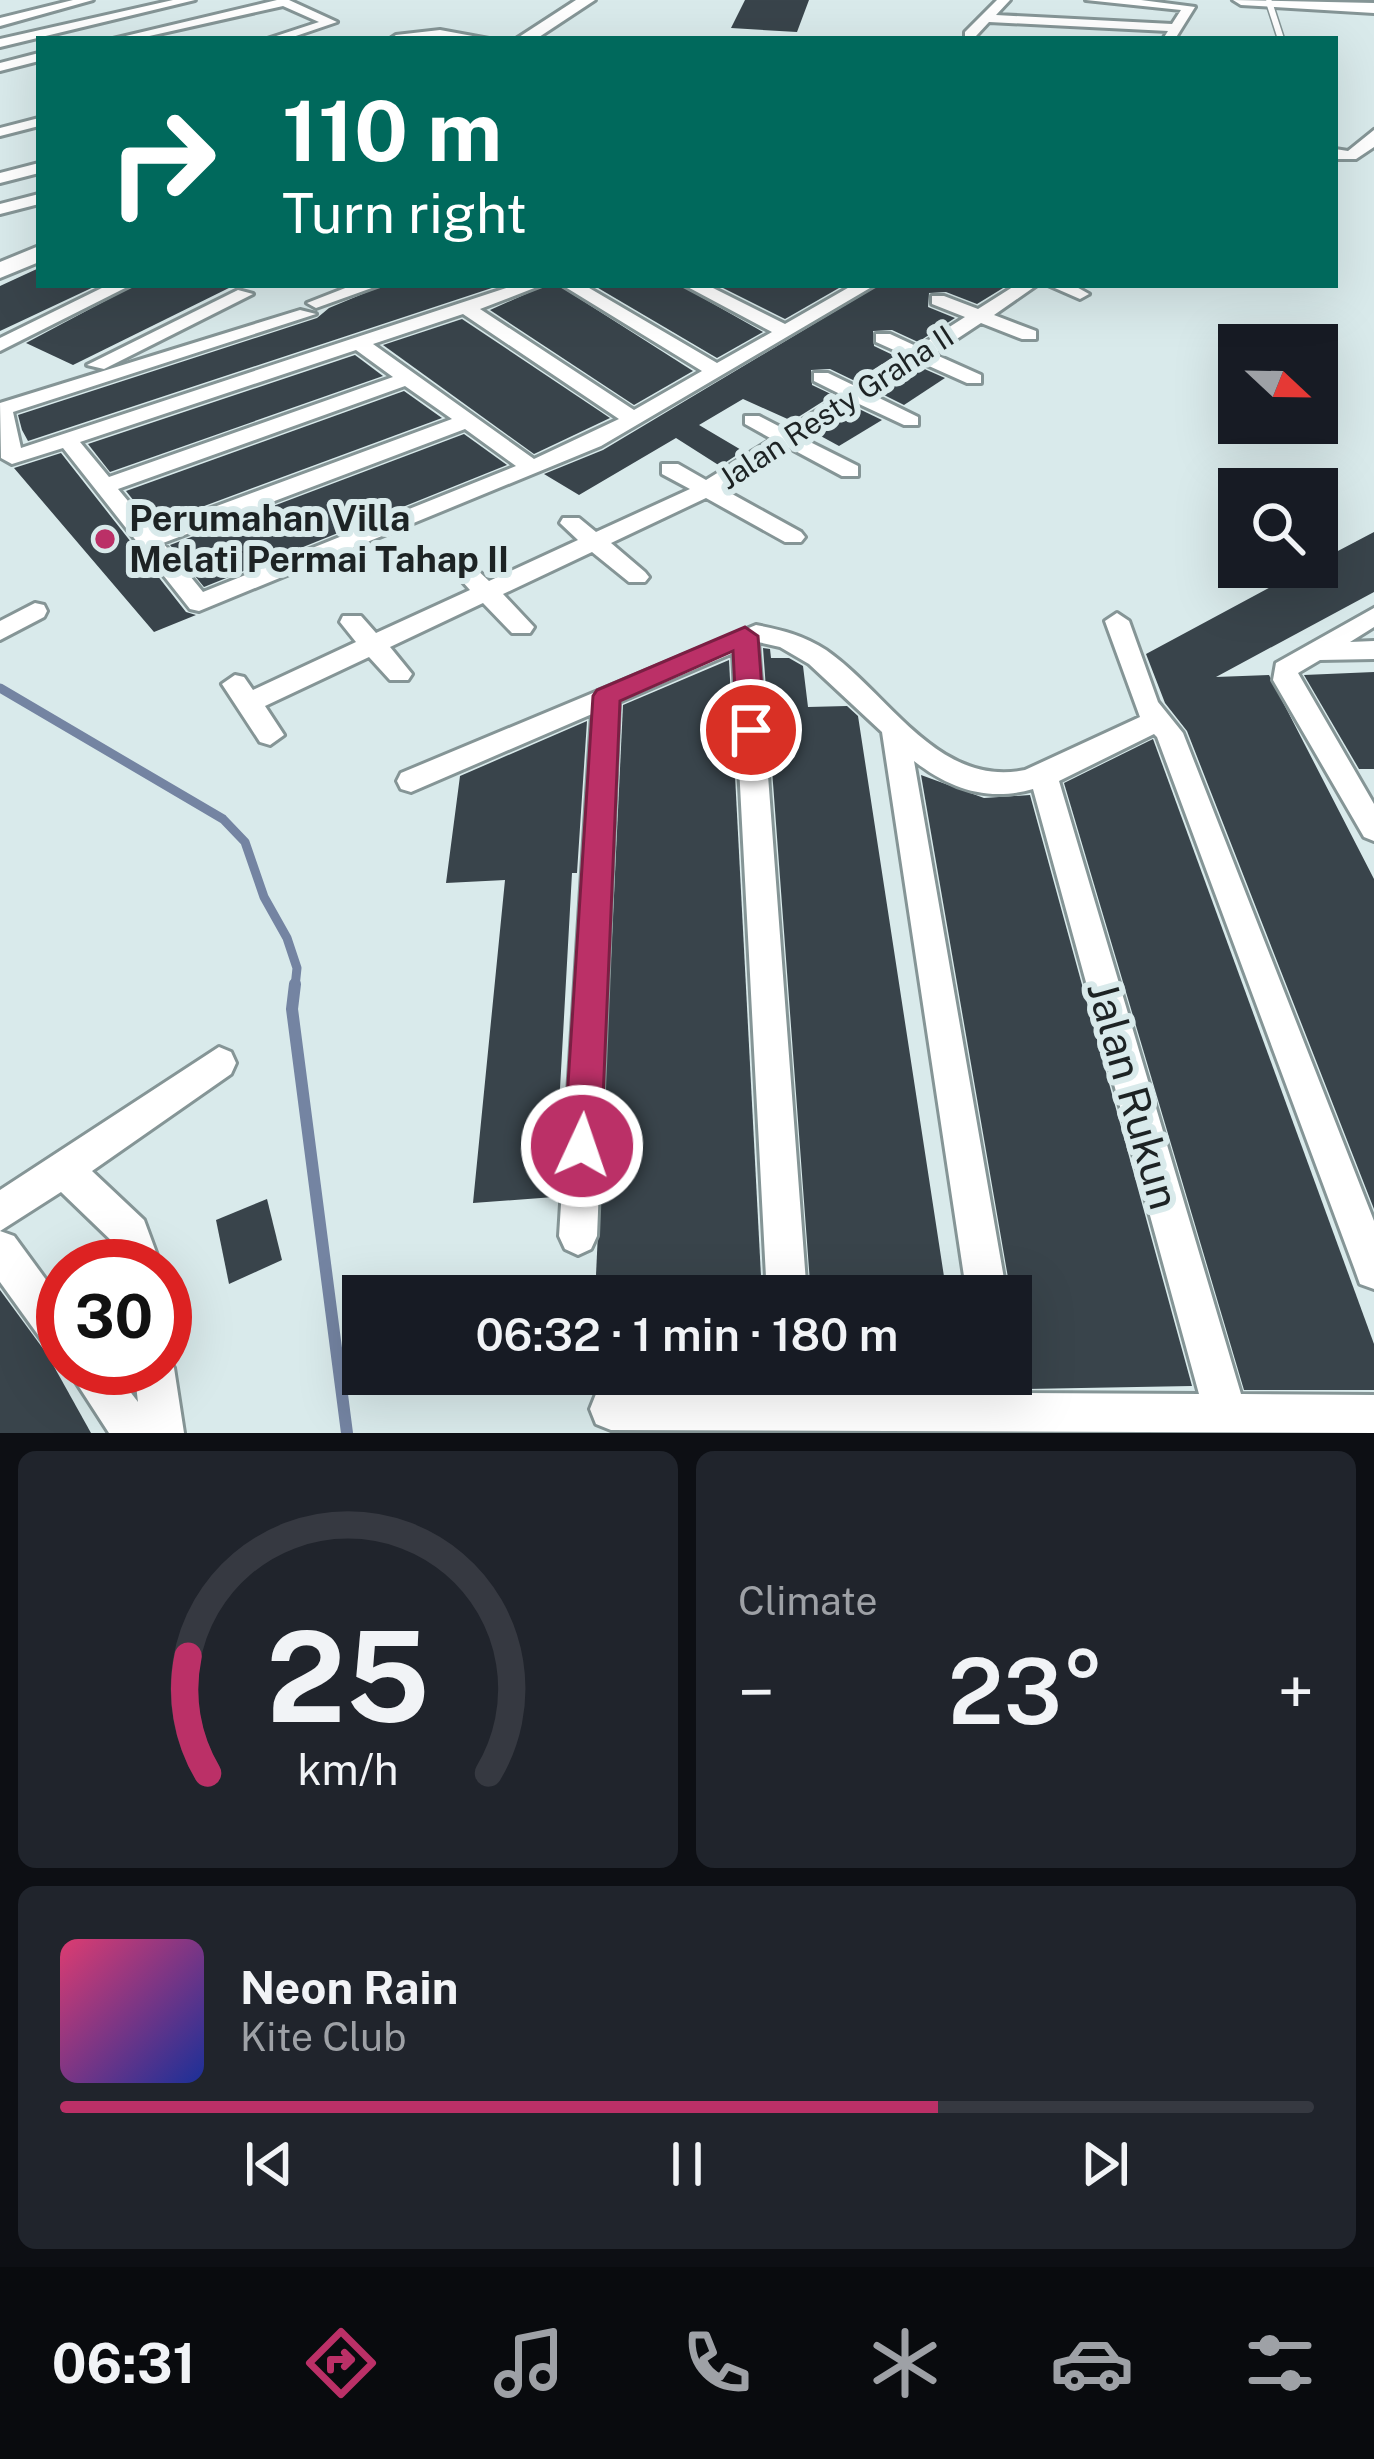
<!DOCTYPE html>
<html lang="en">
<head>
<meta charset="utf-8">
<style>
  body { margin:0; font-family:"Public Sans",sans-serif; background:#20242c; color:#f1f3f6; height:100vh; display:flex; flex-direction:column; font-size:45px; white-space:nowrap }
  * { box-sizing:border-box; margin:0 }
  p { font-size:39px; color:#9ea1a6 }
  .icon { flex:none; width:66px; height:66px; fill:none; stroke:currentColor; stroke-width:2; stroke-linecap:round; stroke-linejoin:round }
  .map { position:relative; height:1433px; overflow:hidden }
  .drawer { display:flex; flex-direction:column; gap:18px; padding:18px; background:#0d0f14; flex:1 }
  .drawer>* { flex:none }
  .top-card { position:absolute; left:36px; top:36px; width:1302px; height:252px; border-radius:0px; box-shadow:0 12px 48px #0002; background:#00695c; color:#fff; overflow:hidden }
  .needle { width:78px; rotate:112deg }
  .fabs { position:absolute; left:1218px; top:324px; display:grid; gap:24px }
  .fabs a { display:grid; place-items:center; width:120px; height:120px; border-radius:0px; background:#171b24; box-shadow:0 12px 48px #0002; font-size:60px }
  .speed { position:absolute; left:36px; top:1239px; display:flex; gap:24px; font-size:60px; font-weight:700; text-align:center }
  .speed>* { display:grid; place-content:center; width:156px; height:156px; border-radius:50%; background:#171b24; box-shadow:0 12px 48px #0002; line-height:1 }
  .speed .limit { border:18px solid #d22; background:#fff; color:#111 }
  .pin { position:absolute; display:grid; place-items:center; width:102px; height:102px; color:#fff; margin:-51px; border:6px solid #fff; border-radius:50%; box-shadow:0 3px 12px #0007 }
  .me { position:absolute; width:132px; margin:-66px; rotate:3deg; stroke-linejoin:round; filter:drop-shadow(0 0 9px #0008) }
  .turn { display:flex; align-items:center; gap:42px; height:252px; padding:0 48px; font-size:54px }
  .turn .icon { width:156px; height:156px; stroke-width:2.5 }
  .turn b { display:block; font-size:84px; line-height:102px }
  .big { font-size:90px; font-weight:600; line-height:1.1 }
  .drawer .widget { flex:1; display:flex; flex-direction:column; justify-content:center; gap:18px; min-width:0; padding:0 42px; border-radius:18px; background:#20242c }
  .drawer .dial { align-items:center; gap:0 }
  .dial svg { height:312px; overflow:visible; fill:none; stroke:#363941; stroke-width:7; stroke-linecap:round; text-anchor:middle }
  .dial text { fill:#f1f3f6; stroke:none }
  .song { display:flex; align-items:center; gap:36px }
  .cover { width:144px; height:144px; border-radius:18px; background:linear-gradient(135deg,hsl(340 70% 55%),hsl(230 70% 35%)) }
  .played { height:12px; border-radius:6px; background:linear-gradient(90deg,#bb3067 70%,#363941 70%) }
  .keys { display:flex; justify-content:space-around; direction:ltr }
  .heat { display:flex; justify-content:space-between; align-items:center; font-size:66px; direction:ltr }
  .drawer .tiles { flex:1; display:grid; gap:18px; grid-template-columns:1fr 1fr }
  .widget:last-child { grid-column:span 2 }
  .trip { position:absolute; left:342px; top:1275px; width:690px; height:120px; border-radius:0px; background:#171b24; box-shadow:0 12px 48px #0002; font-weight:600; line-height:120px; text-align:center }
  .menu { display:flex; height:192px; justify-content:space-around; align-items:center; background:#090b0e; color:#9ea1a6 }
  .menu .icon { width:84px; height:84px }
  .menu .current { color:#bb3067 }
  .menu b { font-size:54px; color:#f1f3f6 }
  .map>svg:first-child { display:block }
  .lines { fill:none; stroke-linecap:round; stroke-linejoin:round }
  .stream-far1 { stroke:#7484a2; stroke-width:9 }
  .stream { stroke:#7484a2; stroke-width:12 }
  .building { fill:#39444b }
  .lane-casing { stroke:#859596; stroke-width:9 }
  .street-casing { stroke:#859596; stroke-width:6 }
  .secondary-casing { stroke:#859596; stroke-width:6 }
  .lane { stroke:#fff; stroke-width:6 }
  .street { fill:#fff; fill-rule:evenodd }
  .secondary { fill:#fff; fill-rule:evenodd }
  .route { fill:#bb3067; stroke:#7a1f43; stroke-width:3 }
  .poi-dot { fill:#bb3067; stroke:#d9eaeb; stroke-width:4.5 }
  .labels { text-anchor:middle; dominant-baseline:central; stroke-width:12; stroke-linejoin:round; paint-order:stroke }
  .far-street-label { font-size:30px; fill:#1d2324; stroke:#d9eaeb }
  .poi-label { font-size:36px; font-weight:bold; fill:#1d2324; stroke:#d9eaeb; text-anchor:start }
  .near-street-label { font-size:42px; fill:#1d2324; stroke:#d9eaeb }
</style>
</head>
<body>
<div class="map">
<svg width="1374" height="1433" viewBox="0 0 1374 1433">
  <rect width="100%" height="100%" fill="#d9eaeb"/>
  <g class="lines">
    <path class="stream-far1" d="M0 688 223 819 245 842 264 897 287 938 297 968 295 987"/>
    <path class="stream" d="M295 984 292 1009 347 1433"/>
  </g>
  <g class="building">
    <path d="M745 0H809L797 32 731 28Z"/>
    <path d="M39 268V285H98L0 331V286Z"/>
    <path d="M135 285H235L73 365 26 343Z"/>
    <path d="M384 285H501L28 441 22 430 18 415 317 318 329 308Z"/>
    <path d="M546 285H558L693 371 634 405 490 310Z"/>
    <path d="M593 285H680L763 332 717 358Z"/>
    <path d="M717 285H834L839 288 785 319Z"/>
    <path d="M879 285H1008L977 304 946 292 929 293 928 307 955 318 918 342 892 330 873 331 874 346 895 356 855 381 830 369 811 370 812 385 833 395 792 421 743 399 699 425 743 451 720 466 676 438 579 495 544 474 603 450Z"/>
    <path d="M462 319 610 418 534 454 383 345Z"/>
    <path d="M355 355 383 376 110 472 88 444Z"/>
    <path d="M920 367 945 378 904 405 880 393Z"/>
    <path d="M404 391 442 418 153 525 126 491Z"/>
    <path d="M857 408 882 420 839 446 817 434Z"/>
    <path d="M464 434 507 465 204 587 170 545Z"/>
    <path d="M61 453 186 612 196 615 154 632 14 468Z"/>
    <path d="M1374 532V592L1216 677 1269 675 1374 879V1209L1187 731 1165 703 1146 654 1308 567H1317V562Z"/>
    <path d="M763 648 770 649 771 658H789L803 666 808 707 847 706 858 716 947 1296H811Z"/>
    <path d="M729 660 762 1296H595L623 705Z"/>
    <path d="M1374 672V769H1359L1304 675Z"/>
    <path d="M587 721 577 873H572L554 1197 473 1203 505 880 446 883 460 776Z"/>
    <path d="M1153 739 1374 1344V1390H1244L1064 783Z"/>
    <path d="M921 775 984 798 1030 795 1192 1386 1026 1389 1015 1357 1011 1295Z"/>
    <path d="M267 1199 282 1260 229 1284 216 1220Z"/>
    <path d="M0 1290 47 1354 91 1433H0Z"/>
  </g>
  <g class="lines">
    <defs>
      <path id="lane" d="M1269 2 1281 39"/>
      <g id="street">
        <path d="M73 0H93L0 26V18Z"/>
        <path d="M173 0H195L0 47V39Z"/>
        <path d="M277 0H289L337 22 287 39H267L319 22 283 6 136 39H113Z"/>
        <path d="M997 0H1010L996 15 1172 24 1181 10 1086 0H1141L1195 7 1175 39H1163L1168 31 989 22 976 36 977 39H965V32Z"/>
        <path d="M440 30 489 39H390L396 35Z"/>
        <path d="M39 53V61L0 71V63Z"/>
        <path d="M39 118V126L0 136V128Z"/>
        <path d="M1374 130V147L1356 159H1335V149L1348 151Z"/>
        <path d="M39 163V173L0 183V173Z"/>
        <path d="M39 194V204L0 214V204Z"/>
        <path d="M108 285H131L0 351V338Z"/>
        <path d="M353 285H380L316 308 307 303Z"/>
        <path d="M515 285H542L480 309 634 410 702 371 562 285H584L717 363 772 332 684 285H707L785 324 853 285H875L601 446 199 611 190 609 63 448 12 464 1 458 0 403 300 310 316 314 13 412 21 448ZM463 314 619 419 534 459 373 344ZM356 350 393 377 109 477 80 442ZM405 386 452 419 152 530 118 489ZM465 429 516 466 203 592 163 543Z"/>
        <path d="M1016 285H1037L994 315 1036 331V339H1022L981 323 934 354 981 375V383H967L920 362 871 394 918 417V425H904L857 403 802 438 858 466V476H842L788 447 723 489 801 532 805 537 801 542H785L706 498 611 543 645 572 649 577 645 582H629L592 552 503 594 534 627 530 633H512L483 603 390 647 412 674 408 680H390L369 657 265 706 284 735 270 745 260 742 222 684 235 675 244 677 253 690 356 642 340 622 343 616H361L376 633 470 590 454 572 458 567H474L489 581 578 540 560 523 563 518H579L596 532 690 489 662 474V464H678L706 480 772 439 745 424V416H759L786 430 842 395 814 381V373H828L855 386 905 355 876 342V334H890L918 347 965 317 932 304V296H944L978 309Z"/>
        <path d="M1048 285H1073L1089 294 1080 299Z"/>
        <path d="M238 290 253 294 104 369 87 365Z"/>
        <path d="M35 603 44 605 47 611 44 617 0 640V621Z"/>
        <path d="M1374 608V627L1350 642 1374 641V659L1320 660 1298 673 1374 804V841L1364 837 1273 680 1276 663Z"/>
        <path d="M1117 613 1129 621 1158 702 1183 733 1374 1221V1289L1360 1284 1355 1270 1157 737 1154 734 1059 781 1241 1394 1374 1395V1433L611 1430 596 1424 590 1409 596 1394 611 1388 773 1392 772 1374H812L814 1392 982 1393 979 1374H1011V1358L1023 1393 1199 1394 1033 789C988 802 950 789 914 761L1007 1296H967L882 732 809 664 780 647 758 642 807 1296H767L733 653 619 702 597 1236 591 1249 578 1255 565 1249 559 1236 592 714 411 792 401 789 397 781 401 773 756 625C782 630 803 635 826 650 889 694 938 788 1025 770L1140 717 1105 621Z"/>
        <path d="M219 1047 231 1052 236 1063 231 1074 92 1171 144 1220 161 1266H123L116 1245 61 1192 0 1231V1190Z"/>
        <path d="M0 1231 14 1236 63 1303V1356L49 1350 0 1282Z"/>
        <path d="M165 1352 174 1368 184 1433H109L67 1368H112L138 1402 134 1368H165Z"/>
      </g>
      <g id="secondary">
        <path d="M576 0H595L536 39H516Z"/>
        <path d="M1233 0 1374 3V13L1241 5Z"/>
        <path d="M39 246V262L0 278V262Z"/>
      </g>
    </defs>
    <use href="#lane" class="lane-casing"/>
    <use href="#street" class="street-casing"/>
    <use href="#secondary" class="secondary-casing"/>
    <use href="#lane" class="lane"/>
    <use href="#street" class="street"/>
    <use href="#secondary" class="secondary"/>
  </g>
  <path class="route" d="M745 627 758 636 765 730 761 737H741L737 730 733 651 620 701 601 1146 595 1158 582 1164 569 1158 564 1146 593 696 597 690Z"/>
  <circle class="poi-dot" cx="105" cy="539" r="12"/>
  <g class="labels">
    <g class="far-street-label">
      <text transform="translate(836 407) rotate(-33)">Jalan Resty Graha II</text>
    </g>
    <g class="poi-label">
      <text x="129" y="518">Perumahan Villa<tspan x="129" dy="41">Melati Permai Tahap II</tspan></text>
    </g>
    <g class="near-street-label">
      <text transform="translate(1134 1095) rotate(74)">Jalan Rukun</text>
    </g>
  </g>
</svg>
<div class="fabs">
<a><svg class="needle" viewBox="-14 -14 28 28"><path d="M0-13l5 13h-10z" fill="#e53935"/><path d="M0 13l5-13h-10z" fill="#9ea1a6"/></svg></a>
<a><svg class="icon" aria-label="search" viewBox="0 0 24 24"><circle cx="10" cy="10" r="6"/><path d="M15 15l6 6"/></svg></a>
</div>
<div class="speed"><div class="limit">30</div></div>
<div class="pin" style="left:751px;top:730px;background:#d93025"><svg class="icon" aria-label="arrive" viewBox="0 0 24 24"><path d="M6 21V4h12l-3 4 3 4H6"/></svg></div>
<svg class="me" style="left:582px;top:1146px" viewBox="-20 -20 40 40"><circle r="17" fill="#bb3067" stroke="#fff" stroke-width="3"/><path d="M0-11L8 9 0 5-8 9z" fill="#fff"/></svg>
<div class="trip">06:32 · 1 min · 180 m</div>
<div class="top-card">
<div class="turn"><svg class="icon" aria-label="right" viewBox="0 0 24 24"><path d="M7 20v-9h11M14 6l5 5-5 5"/></svg><div><b>110 m</b>Turn right</div></div>
</div>
</div>
<section class="drawer">
<div class="tiles">
<div class="widget dial"><svg viewBox="0 0 100 80">
<path d="M14 69A42 42 0 1 1 86 69"/>
<path d="M14 69A42 42 0 0 1 9 39" stroke="#bb3067"/>
<text x="50" y="56" font-size="32" font-weight="700">25</text>
<text x="50" y="72" font-size="11">km/h</text>
</svg></div>
<div class="widget"><p>Climate</p>
<div class="heat"><a>−</a><b class="big">23°</b><a>+</a></div>
</div>
<div class="widget">
<div class="song"><i class="cover"></i><div><b>Neon Rain</b><p>Kite Club</p></div></div>
<div class="played"></div>
<div class="keys"><svg class="icon" aria-label="previous" viewBox="0 0 24 24"><path d="M18 5L8 12l10 7zM5 5v14"/></svg><svg class="icon" aria-label="pause" viewBox="0 0 24 24"><path d="M8 5v14M16 5v14"/></svg><svg class="icon" aria-label="next" viewBox="0 0 24 24"><path d="M6 5l10 7-10 7zM19 5v14"/></svg></div>
</div>
</div>
</section>
<nav class="menu">
<b>06:31</b>
<svg class="icon current" aria-label="directions" viewBox="0 0 24 24"><path d="M12 3l9 9-9 9-9-9zM9 14v-3h6M13 9l2 2-2 2"/></svg>
<svg class="icon" aria-label="music" viewBox="0 0 24 24"><path d="M9 18V5l10-2v13"/><circle cx="6" cy="18" r="3"/><circle cx="16" cy="16" r="3"/></svg>
<svg class="icon" aria-label="phone" viewBox="0 0 24 24"><path d="M5 4h4l2 5-3 2q2 4 5 5l2-3 5 2v4C11 20 4 13 5 4z"/></svg>
<svg class="icon" aria-label="climate" viewBox="0 0 24 24"><path d="M12 3v18M4 7l16 10M4 17L20 7"/></svg>
<svg class="icon" aria-label="car" viewBox="0 0 24 24"><path d="M5 17H2v-5l4-1 3-4h7l3 4 3 1v5h-3M9 17h6M6 11h13"/><circle cx="7" cy="17" r="2"/><circle cx="17" cy="17" r="2"/></svg>
<svg class="icon" aria-label="filters" viewBox="0 0 24 24"><path d="M4 7h16M4 17h16"/><circle cx="9" cy="7" r="2"/><circle cx="15" cy="17" r="2"/></svg>
</nav>
</body>
</html>
